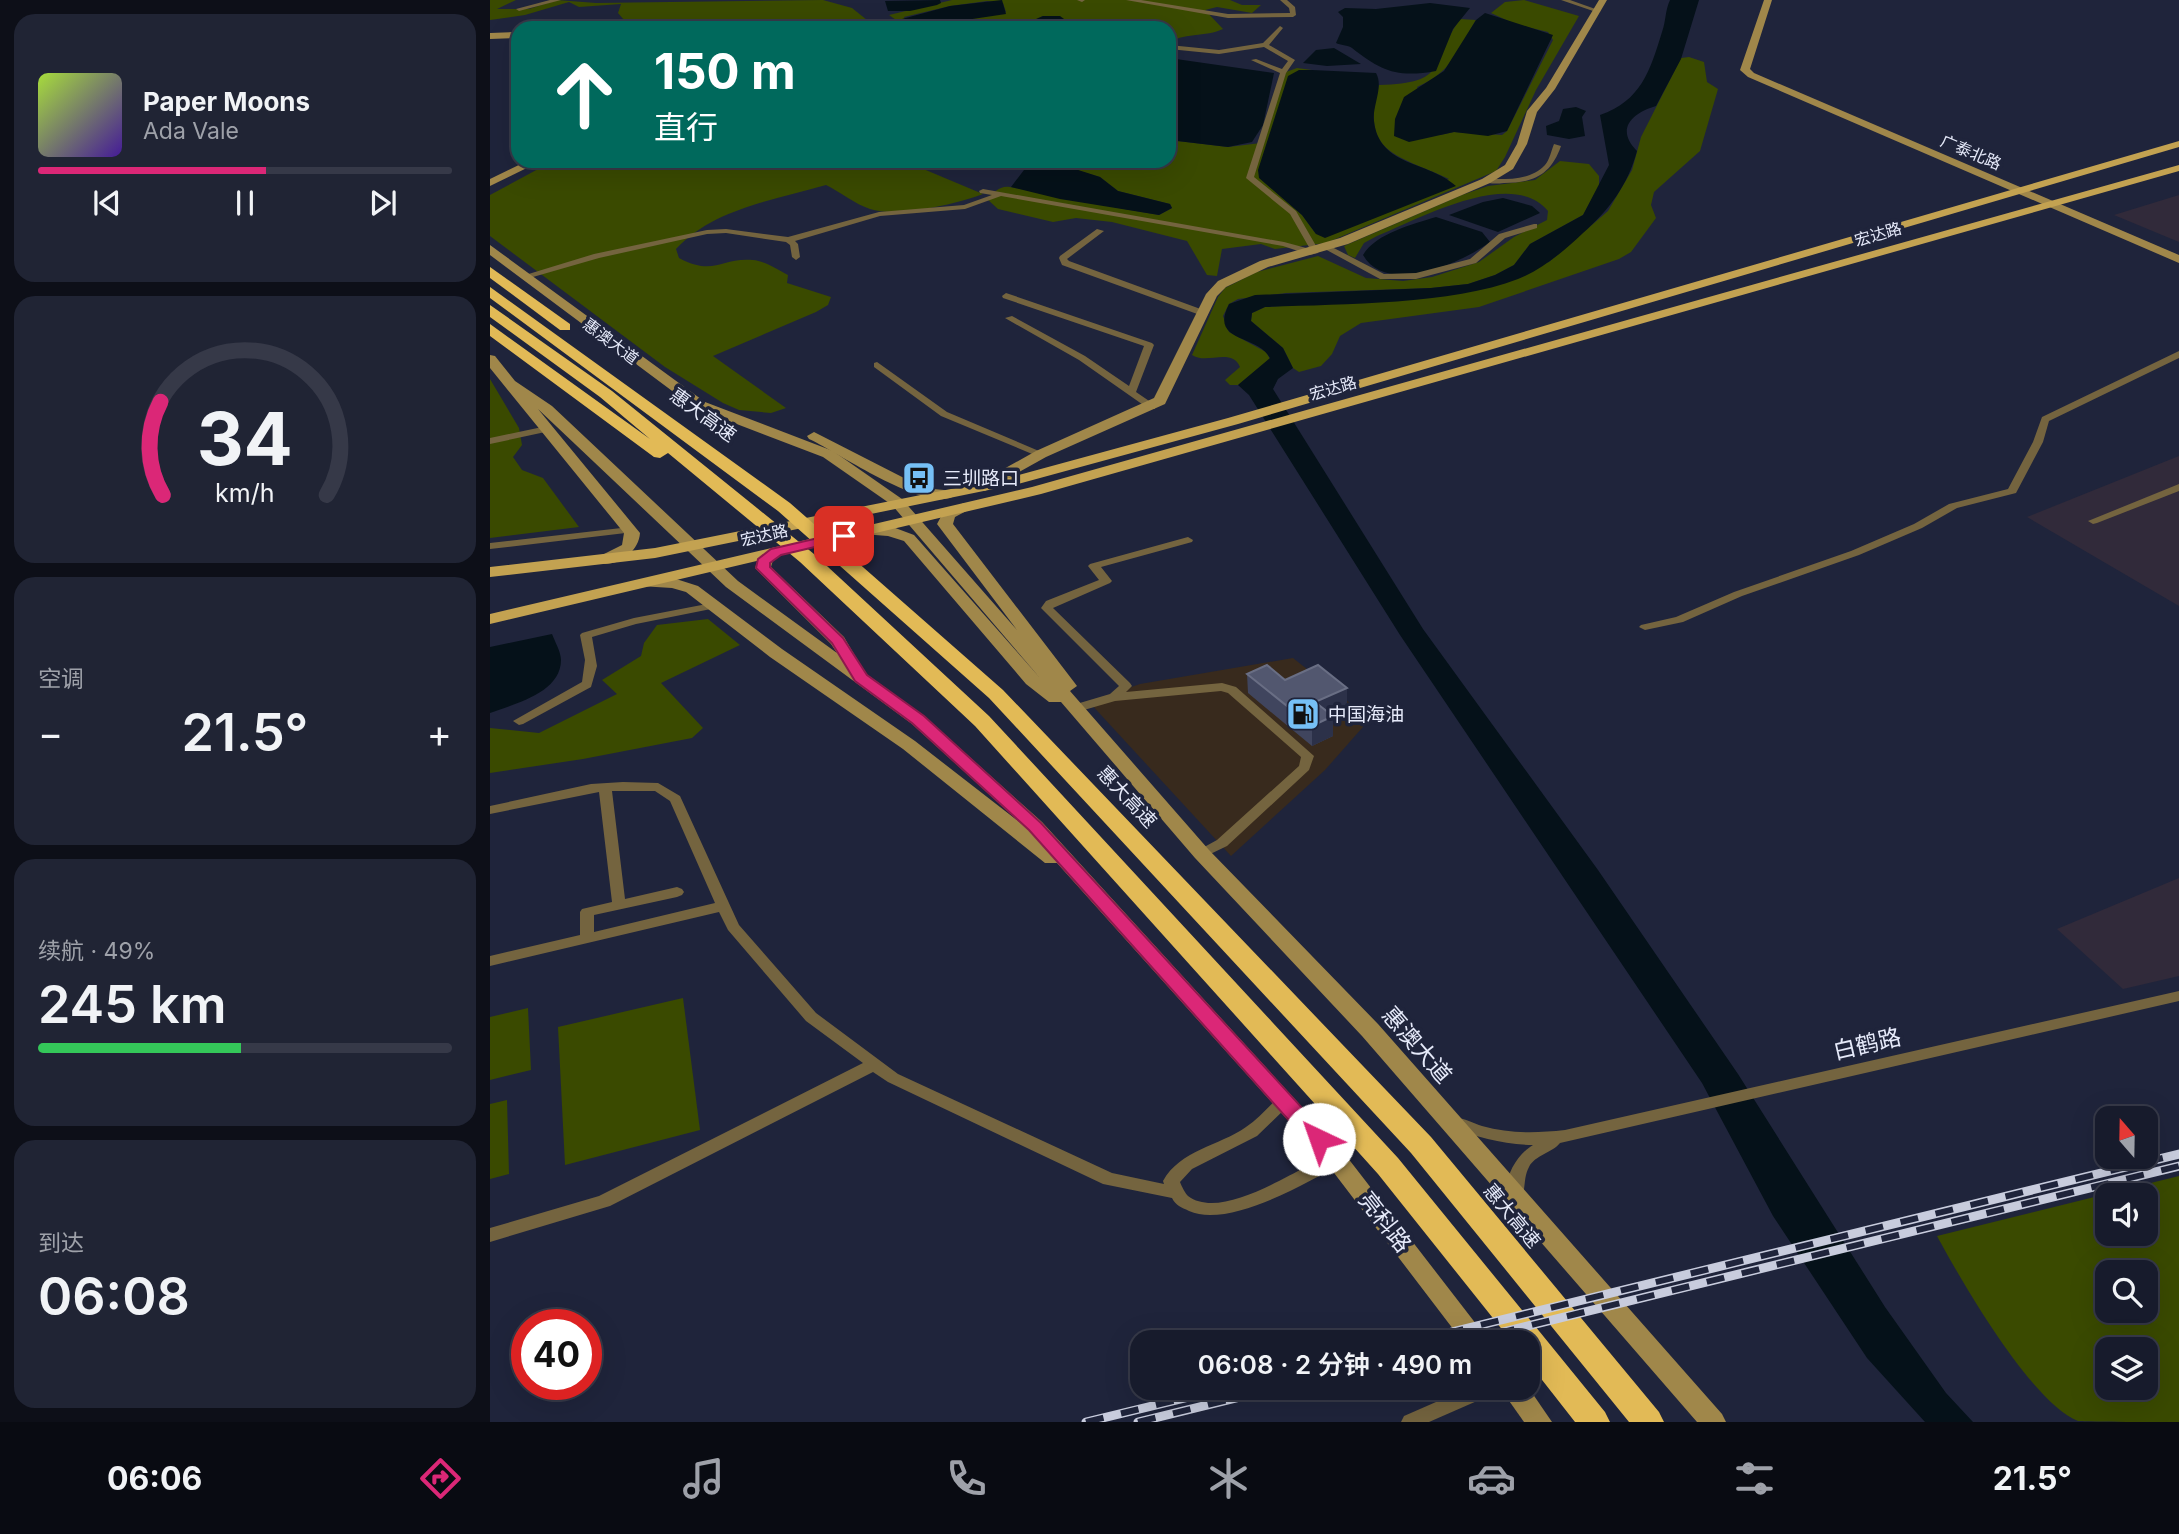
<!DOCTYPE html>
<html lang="zh">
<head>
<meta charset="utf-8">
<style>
  body { margin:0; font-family:Inter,"Noto Sans SC",sans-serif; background:#202434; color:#f1f3f6; height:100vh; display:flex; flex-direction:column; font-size:26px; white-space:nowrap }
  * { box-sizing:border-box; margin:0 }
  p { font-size:23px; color:#9ea1a9 }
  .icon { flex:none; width:38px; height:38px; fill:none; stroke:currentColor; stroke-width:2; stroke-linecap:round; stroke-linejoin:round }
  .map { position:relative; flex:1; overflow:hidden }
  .panel { display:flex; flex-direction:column; gap:14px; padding:14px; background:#0d0f18; width:490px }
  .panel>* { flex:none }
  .top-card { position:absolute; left:21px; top:21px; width:665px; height:147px; border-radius:21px; box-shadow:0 7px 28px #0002,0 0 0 2px #363948; background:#00695c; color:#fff; overflow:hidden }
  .needle { width:46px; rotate:340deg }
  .tools { position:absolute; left:1605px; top:1106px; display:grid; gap:14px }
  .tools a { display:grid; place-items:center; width:63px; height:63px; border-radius:14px; background:#171b2c; box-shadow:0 7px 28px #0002,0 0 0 2px #363948; font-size:35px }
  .speed { position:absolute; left:21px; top:1309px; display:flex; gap:14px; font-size:35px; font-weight:700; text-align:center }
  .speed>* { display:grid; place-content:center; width:91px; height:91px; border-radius:50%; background:#171b2c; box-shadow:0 7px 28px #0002,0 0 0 2px #363948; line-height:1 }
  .speed .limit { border:10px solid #d22; background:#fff; color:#111 }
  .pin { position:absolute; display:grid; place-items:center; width:60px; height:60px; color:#fff; margin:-30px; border-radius:14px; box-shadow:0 4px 10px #0006 }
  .me { position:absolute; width:77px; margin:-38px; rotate:318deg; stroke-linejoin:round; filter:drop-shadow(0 0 5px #0008) }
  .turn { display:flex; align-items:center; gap:24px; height:147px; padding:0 28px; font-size:32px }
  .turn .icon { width:91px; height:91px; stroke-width:2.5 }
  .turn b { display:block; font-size:49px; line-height:60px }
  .big { font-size:52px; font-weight:600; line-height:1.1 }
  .panel .tile { flex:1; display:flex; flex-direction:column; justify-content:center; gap:10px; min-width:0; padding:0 24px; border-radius:21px; background:#202434 }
  .panel .dial { align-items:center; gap:0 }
  .dial svg { height:182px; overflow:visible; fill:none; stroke:#363948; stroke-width:7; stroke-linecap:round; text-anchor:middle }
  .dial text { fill:#f1f3f6; stroke:none }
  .song { display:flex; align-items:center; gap:21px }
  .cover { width:84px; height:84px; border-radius:10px; background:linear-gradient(135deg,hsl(80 70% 55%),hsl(260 70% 35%)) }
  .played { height:7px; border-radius:4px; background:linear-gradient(90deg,#db2777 55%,#363948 55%) }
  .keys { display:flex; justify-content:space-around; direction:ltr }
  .heat { display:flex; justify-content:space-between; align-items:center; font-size:38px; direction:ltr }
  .charge { height:10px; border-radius:5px; background:linear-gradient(90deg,#34c759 49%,#363948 0) }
  .trip { position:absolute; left:640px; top:1330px; width:410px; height:70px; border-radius:21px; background:#171b2c; box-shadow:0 7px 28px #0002,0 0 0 2px #363948; font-weight:600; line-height:70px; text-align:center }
  .menu { display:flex; height:112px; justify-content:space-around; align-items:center; background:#090b12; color:#9ea1a9 }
  .menu .icon { width:49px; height:49px }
  .menu .current { color:#db2777 }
  .menu b { font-size:32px; color:#f1f3f6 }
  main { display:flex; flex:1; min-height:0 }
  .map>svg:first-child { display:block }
  .commercial { fill:#382a1d }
  .industrial { fill:#312a3a }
  .green { fill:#3a4a00; fill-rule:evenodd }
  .water { fill:#051119 }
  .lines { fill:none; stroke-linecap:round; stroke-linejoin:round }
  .street { fill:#74643f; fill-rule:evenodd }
  .secondary { fill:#a0874a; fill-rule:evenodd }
  .primary { fill:#c3a251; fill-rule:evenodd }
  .highway { fill:#e2ba56; fill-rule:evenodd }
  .rail-casing { stroke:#c8ccdd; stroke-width:9 }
  .rail { stroke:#1f243b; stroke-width:6; stroke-dasharray:18; stroke-linecap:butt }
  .wall { fill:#40455e }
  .shaded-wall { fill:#2c3149 }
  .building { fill:#52576f; stroke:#696e84; stroke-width:2 }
  .route { fill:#db2777; stroke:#8e194d; stroke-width:2 }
  .labels { text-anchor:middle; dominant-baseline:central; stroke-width:7; stroke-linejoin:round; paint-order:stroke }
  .far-street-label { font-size:16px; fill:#e6eafa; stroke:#1f243b }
  .street-label { font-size:19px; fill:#e6eafa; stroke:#1f243b }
  .poi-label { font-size:19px; fill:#e6eafa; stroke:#1f243b; text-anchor:start }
  .near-street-label { font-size:23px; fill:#e6eafa; stroke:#1f243b }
</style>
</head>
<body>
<main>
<section class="panel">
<div class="tile">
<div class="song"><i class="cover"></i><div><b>Paper Moons</b><p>Ada Vale</p></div></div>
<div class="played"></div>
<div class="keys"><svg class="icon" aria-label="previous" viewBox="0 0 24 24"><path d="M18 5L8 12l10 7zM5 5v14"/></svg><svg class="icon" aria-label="pause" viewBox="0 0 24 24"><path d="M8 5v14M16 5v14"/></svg><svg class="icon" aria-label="next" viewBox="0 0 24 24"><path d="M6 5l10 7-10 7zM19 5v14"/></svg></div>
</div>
<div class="tile dial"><svg viewBox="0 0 100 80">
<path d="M14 69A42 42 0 1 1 86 69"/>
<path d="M14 69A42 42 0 0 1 13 28" stroke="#db2777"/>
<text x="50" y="56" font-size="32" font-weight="700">34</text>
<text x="50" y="72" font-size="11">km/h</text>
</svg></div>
<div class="tile"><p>空调</p>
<div class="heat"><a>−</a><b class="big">21.5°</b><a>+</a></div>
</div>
<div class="tile"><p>续航 · 49%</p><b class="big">245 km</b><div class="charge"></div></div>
<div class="tile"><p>到达</p><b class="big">06:08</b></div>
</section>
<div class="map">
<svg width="1689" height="1422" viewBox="0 0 1689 1422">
  <rect width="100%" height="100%" fill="#1f243b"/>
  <path class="commercial" d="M803 658 880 719 835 770 741 856 599 702 650 684Z"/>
  <g class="industrial">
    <path d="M1689 195V242L1624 215Z"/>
    <path d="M1689 456V606L1537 517Z"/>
    <path d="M1689 878V976L1633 989 1567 929Z"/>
  </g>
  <g class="green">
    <path d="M0 0H26L7 9H39L67 0 106 3 333 0 362 8 387 28H141L128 13 131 4 89 7 79 2 35 15 0 20Z"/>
    <path d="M462 0H740L752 5H771L762 13 727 7 715 10 733 29C717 37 690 33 679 43V28H586L569 16H553L535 24 539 28C526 28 519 20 507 20 482 17 450 28 423 28L516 12 513 3 497 1 460 6 414 17 418 28H408L406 20 399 15Z"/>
    <path d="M1034 0 1089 16 1046 90 1015 157 1006 171 836 243 785 249 771 244 732 249 727 276 717 275 697 241 622 222 586 218 563 222 508 209 497 199C503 193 510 185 520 187 569 196 619 207 669 215L682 208 680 204 628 191 610 177 559 162 679 161V140L738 147 771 143 796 72 807 68 822 70H809L770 178 812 215 826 234 959 179C909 155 869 155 889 85 960 83 938 65 970 19L986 20C967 51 962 72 927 87L950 135 964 132 1012 135 1017 131 1063 40 1058 32 1025 24 1001 13 1015 2Z"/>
    <path d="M1199 57 1214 62 1217 82 1228 89 1210 151 1164 192 1161 205 1166 218 1141 252 1129 259 989 307 871 323 850 336 842 354 831 366 809 372 803 368 793 348 761 321 762 313 775 307 949 296 1059 262 1118 211 1142 170 1151 137 1191 58Z"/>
    <path d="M63 161H422L431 168 493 194C467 204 407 218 380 209 365 204 350 192 336 185 285 200 224 208 186 249L189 258C225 277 231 257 263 260 275 261 288 270 298 275L297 283 341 297 338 305 326 312 223 356 296 408 281 413 249 410 233 403 175 367 0 236V195Z"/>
    <path d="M1070 161 1099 164 1109 176V187L1093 215 1040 244 1024 265 1005 275 978 284 941 288 796 293 748 299 739 304 733 316 739 332 776 352 780 359 748 385H740L735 380 750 367C742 347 716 365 702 355L728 297 735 288 767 272 828 256 876 278 913 281 942 277 989 262 1024 237 1057 220 1058 211C1022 167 929 219 887 236L874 243 865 258 858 255 854 246 972 195 998 186 1045 180Z"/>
    <path d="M0 379 29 428 32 445 23 457 32 470 53 478 89 527 0 538Z"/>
    <path d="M218 619 250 645 171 683 213 728 202 738 93 759 0 773V728L49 733 127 694 112 680 151 656 154 643 167 625Z"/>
    <path d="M193 998 210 1130 75 1165 68 1027Z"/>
    <path d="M38 1008 41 1070 0 1080V1017Z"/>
    <path d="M17 1100 19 1174 0 1179V1104Z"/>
    <path d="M1689 1176V1422C1671 1422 1600 1422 1588 1421 1541 1402 1472 1282 1447 1236ZM1617 1195H1656V1234H1617ZM1617 1272H1656V1311H1617ZM1617 1349H1656V1388H1617Z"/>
  </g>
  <g class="water">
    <path d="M450 0 451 3 447 5 420 11H398L395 1Z"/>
    <path d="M512 0 516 14 422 28 416 27 412 19 460 6Z"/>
    <path d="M1180 0H1209L1191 59 1166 106C1142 113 1125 129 1147 151 1138 185 1119 210 1093 233 1074 251 1053 269 1028 279 961 305 848 304 775 307L762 313 761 321 793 348 803 368 788 379 783 389 933 629 1108 870 1248 1074 1395 1307 1456 1393 1483 1422H1435L1377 1358 1283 1216 1212 1083 910 635 759 395 748 385 780 358C767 334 719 343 739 304L765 295 941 288 978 284 1005 275 1024 265 1040 244 1093 215 1119 165 1110 115C1151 101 1160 71 1172 32 1176 21 1175 11 1180 0Z"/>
    <path d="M940 3 980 8 963 29 946 71C907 78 891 71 862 48 858 45 850 45 846 43L853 27V17L848 12 855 8 886 9Z"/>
    <path d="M995 13 1063 35 1017 131 998 136 964 132 919 142 904 136 905 119 914 97 954 71 986 20Z"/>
    <path d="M553 16H570L586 28H539L535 24Z"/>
    <path d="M844 48 871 64 837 66 813 63 826 50Z"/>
    <path d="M679 58 784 73 773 125 762 142 738 147 679 140Z"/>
    <path d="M822 70 886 73C894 87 882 106 884 121 889 167 939 161 966 186L835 238 826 234 812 215 769 178 768 170 798 76 809 70Z"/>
    <path d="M1086 107 1096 111 1092 117 1095 136 1079 139 1057 135 1056 126 1069 121 1073 109Z"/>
    <path d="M545 162H559L582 168 610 177 628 191 680 204 682 208 669 215 570 199 521 187 534 170Z"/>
    <path d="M1013 198 1042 206 1050 213 1008 232 959 215 993 202Z"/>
    <path d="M946 217 992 232 1000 242C973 262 897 297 873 255 886 233 924 224 946 217Z"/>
    <path d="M62 634C65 642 71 652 71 660 71 693 24 704 0 713V647Z"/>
  </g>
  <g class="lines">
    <g class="street">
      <path d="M60 0H71L29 11 26 9Z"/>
      <path d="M587 0H595L592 2Z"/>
      <path d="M636 0H651L738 14 800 13 799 8 790 0H797L805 7 806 15 803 17 738 18Z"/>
      <path d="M1071 0H1080L1111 11 1106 12Z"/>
      <path d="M790 26 793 28 779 45 805 60 796 73 764 177 806 211 829 251 828 253 820 255 793 246 511 196 475 209 390 216 305 241 308 244 310 257 306 260 302 257 300 245 296 242 236 233 217 234 109 258 36 279 32 276 104 254 217 230 236 229 298 237 389 212 474 205 502 195 490 193 489 191 493 189 794 242 820 249 800 214 756 178 790 73 761 60 766 59 792 69 798 61 774 47 729 54 679 49V45L729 50 773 43Z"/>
      <path d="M1064 144 1071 146C1061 175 1043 183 1014 183 1006 184 999 184 992 181L996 179C1016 179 1040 181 1055 165 1060 159 1061 151 1064 144Z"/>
      <path d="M1044 224H1047V228L1015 238 986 263 926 279H890L833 248 840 246 894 274 926 273 980 259 1009 234Z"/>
      <path d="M607 229 614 231 577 259 579 261 716 311V315H710L572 265 569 258 570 256Z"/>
      <path d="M516 293 662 343 664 345 646 392 665 405V409H659L589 360 515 318 522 316 595 356 639 386 654 346 513 298 512 296Z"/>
      <path d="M1689 351V358L1559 421 1553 442 1526 493 1467 508 1432 528 1369 555 1252 596 1193 622 1155 630 1149 627 1151 625 1186 617 1244 592 1361 551 1424 524 1459 504 1518 489 1543 442 1552 417Z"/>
      <path d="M387 362 457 412 556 454 555 456H547L451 416 384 367V363Z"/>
      <path d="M57 426 60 427V431L0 444V438Z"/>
      <path d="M1689 484V491L1607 523 1603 524 1598 521Z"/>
      <path d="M140 527 144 528 145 530 144 532 0 549V543Z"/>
      <path d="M698 537 703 540 702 542 611 567 622 581 620 583 563 608 640 683 642 686 636 692 732 683 746 687 824 756 819 770 737 846 712 858 707 857 705 854 707 851 727 840 809 766 811 757 738 693 731 691 625 701 587 712 583 711 581 708 583 705 620 694 629 686 551 608 556 601 609 580 598 566 600 564Z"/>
      <path d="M222 603 226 604 228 606 226 608 146 624 102 637 107 666 101 687 33 724 29 725 23 721 92 682 95 660 90 635 92 633 144 618Z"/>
      <path d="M133 782 168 783 190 796 249 925 326 1013 408 1074 622 1173 674 1184 673 1181C690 1150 729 1146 756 1127 768 1119 778 1107 789 1097L794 1095 799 1097 802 1101 799 1105 767 1136 702 1169 690 1182C692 1187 695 1193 698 1196 734 1223 812 1164 846 1153L852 1155 854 1159 852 1163C817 1183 738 1229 699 1211 691 1207 686 1206 682 1198L613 1184 398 1082 383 1072 120 1206 0 1242V1228L109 1196 373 1063 316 1021 238 930 229 912 0 966V956L90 935V912L92 909 122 902 109 792 0 814V806L101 784ZM122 791H165L180 801 225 903 104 932V915L187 897 192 895 194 892 192 889 187 887 135 899Z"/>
      <path d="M1689 991V1001L1070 1143C1062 1153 1045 1155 1039 1167 1033 1178 1036 1190 1031 1201L1025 1203 1019 1201C1011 1181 1026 1155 1043 1145 1014 1145 988 1137 960 1127L958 1123 960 1119C971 1115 982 1123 992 1126 1020 1134 1047 1133 1075 1130Z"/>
      <path d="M978 1388H1006L1003 1394 939 1422H911L914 1416Z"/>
    </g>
    <g class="secondary">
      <path d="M1109 0H1117L1065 89 1047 112 1037 144 1023 169 1000 183 858 244 778 267 736 287 727 296 675 404 556 457 495 491H485V485L546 451 664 398 716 294 728 281 770 261 850 238 992 179 1015 165 1027 144 1037 111 1056 88Z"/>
      <path d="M1274 0H1282L1260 69 1264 73 1689 255V263L1258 77 1250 70Z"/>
      <path d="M28 32V38L0 39V33Z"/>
      <path d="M37 161H51L0 186V179Z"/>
      <path d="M0 245 215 402 343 451 412 499 527 630 447 524 454 511 474 503 479 505 482 508 465 517 463 524 584 682 587 686 580 691 719 850 888 1024 1232 1414 1236 1422H1207L872 1036 705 858 571 702H559L536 684 414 541 398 536 372 534 369 531 372 528 400 526 424 535 550 678 402 505 333 457 205 408 0 255Z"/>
      <path d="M0 355 5 356 25 381 62 406 248 581 347 653 341 644 265 568C269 556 277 545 292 549L294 552 283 560 281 567 354 637 375 673 434 716 552 822 854 1153 1000 1342H973L838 1165 567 863H555L413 749 280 657 196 592 182 588 150 586 148 583 156 578H183L208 586 292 649 425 741 533 825 422 724 236 587 48 409 150 533C149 552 127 568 108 563L106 560 108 557 132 545 134 533 0 368Z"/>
      <path d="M324 432 414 478 443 489 465 491 467 494C442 518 346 451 319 439L317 436Z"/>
      <path d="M1038 1387 1062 1422H1034L1010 1388Z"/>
    </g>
    <g class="primary">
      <path d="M1689 141V147L748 424 528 484 165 558 0 577V567L165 548 521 477 738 418Z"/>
      <path d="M1689 165V171L551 494 0 624V614L542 487Z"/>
    </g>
    <g class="highway">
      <path d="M0 267 80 324V330H70L0 278Z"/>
      <path d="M0 287 300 503 513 690 941 1137 1169 1412 1174 1422H1139L921 1153 499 698 288 511 0 298Z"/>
      <path d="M0 305 122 391 324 554 499 716 908 1158 1115 1412 1120 1422H1085L1038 1362V1342H1022L888 1174 485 726 310 562 178 453 170 458 164 457 0 336V324L160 439 110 397 0 317Z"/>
    </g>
    <defs>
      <g id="rail">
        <path d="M921 1342 1689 1154"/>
        <path d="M972 1342 1689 1166"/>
        <path d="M596 1422 736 1388"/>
        <path d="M648 1422 787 1388"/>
      </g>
    </defs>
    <use href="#rail" class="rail-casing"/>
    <use href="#rail" class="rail"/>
  </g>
  <path class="wall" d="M757 674 857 688V707L841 715 843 716V736L822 746 758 693Z"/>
  <g class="shaded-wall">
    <path d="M857 688V707L826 722 825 702Z"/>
    <path d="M843 716V736L822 746V726Z"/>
  </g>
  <path class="building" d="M777 665 795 680 828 665 857 688 825 702 843 716 822 726 757 674Z"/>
  <path class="route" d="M354 532 359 533V539L291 555 280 563V567L353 638 377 675 434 716 551 823 836 1134 839 1139 836 1145H821L539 830 422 723 365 681 342 643 266 568 268 559 281 549Z"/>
  <defs>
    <symbol id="bus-square" viewBox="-11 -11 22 22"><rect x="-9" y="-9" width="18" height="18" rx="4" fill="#76c0f6" stroke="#1f243b"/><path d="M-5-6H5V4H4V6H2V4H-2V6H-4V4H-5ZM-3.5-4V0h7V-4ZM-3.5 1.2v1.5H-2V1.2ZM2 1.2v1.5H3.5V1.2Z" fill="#111"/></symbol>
    <symbol id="fuel-square" viewBox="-11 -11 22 22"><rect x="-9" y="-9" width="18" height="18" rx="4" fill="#76c0f6" stroke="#1f243b"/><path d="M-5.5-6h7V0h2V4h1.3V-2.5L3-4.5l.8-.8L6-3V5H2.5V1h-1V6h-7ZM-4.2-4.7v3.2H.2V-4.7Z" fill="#111"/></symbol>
  </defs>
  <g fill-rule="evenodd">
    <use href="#bus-square" x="410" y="459" width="38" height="38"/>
    <use href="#fuel-square" x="794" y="695" width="38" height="38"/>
  </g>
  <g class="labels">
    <g class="far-street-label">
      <text transform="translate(1481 152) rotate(23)">广泰北路</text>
      <text transform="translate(1388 234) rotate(-16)">宏达路</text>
      <text transform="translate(121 341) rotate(37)">惠澳大道</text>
      <text transform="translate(843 388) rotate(-16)">宏达路</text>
      <text transform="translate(274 535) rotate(-13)">宏达路</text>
    </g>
    <g class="street-label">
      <text transform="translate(213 415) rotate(36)">惠大高速</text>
      <text transform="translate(637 797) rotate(47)">惠大高速</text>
      <text transform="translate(1022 1216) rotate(50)">惠大高速</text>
    </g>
    <g class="poi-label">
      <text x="453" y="478">三圳路口</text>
      <text x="838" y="714">中国海油</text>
    </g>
    <g class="near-street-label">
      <text transform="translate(1377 1044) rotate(-13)">白鹤路</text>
      <text transform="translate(927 1045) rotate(49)">惠澳大道</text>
      <text transform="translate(895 1222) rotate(52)">亮科路</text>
    </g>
  </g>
</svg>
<div class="tools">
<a><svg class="needle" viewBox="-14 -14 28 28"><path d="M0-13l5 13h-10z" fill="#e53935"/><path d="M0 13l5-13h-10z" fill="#9ea1a9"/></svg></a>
<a><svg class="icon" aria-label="sound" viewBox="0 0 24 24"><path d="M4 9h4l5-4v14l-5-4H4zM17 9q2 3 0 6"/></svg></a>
<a><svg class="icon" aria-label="search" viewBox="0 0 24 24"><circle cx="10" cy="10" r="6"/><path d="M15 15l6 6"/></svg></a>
<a><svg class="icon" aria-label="layers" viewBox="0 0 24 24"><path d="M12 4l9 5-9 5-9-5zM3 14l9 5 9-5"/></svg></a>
</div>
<div class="speed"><div class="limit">40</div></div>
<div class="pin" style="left:354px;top:536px;background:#d93025"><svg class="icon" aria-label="arrive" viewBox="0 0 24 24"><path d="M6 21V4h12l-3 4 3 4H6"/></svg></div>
<svg class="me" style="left:829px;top:1139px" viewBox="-20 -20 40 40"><circle r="19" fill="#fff"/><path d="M0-13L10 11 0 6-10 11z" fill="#db2777"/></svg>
<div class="trip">06:08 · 2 分钟 · 490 m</div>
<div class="top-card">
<div class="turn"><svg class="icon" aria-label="ahead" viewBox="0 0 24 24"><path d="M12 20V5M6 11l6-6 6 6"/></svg><div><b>150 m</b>直行</div></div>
</div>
</div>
</main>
<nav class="menu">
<b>06:06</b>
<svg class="icon current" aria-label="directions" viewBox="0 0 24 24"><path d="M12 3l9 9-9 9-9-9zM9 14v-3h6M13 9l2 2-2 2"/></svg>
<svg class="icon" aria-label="music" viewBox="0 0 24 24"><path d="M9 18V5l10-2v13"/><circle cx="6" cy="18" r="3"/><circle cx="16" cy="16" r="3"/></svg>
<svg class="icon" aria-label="phone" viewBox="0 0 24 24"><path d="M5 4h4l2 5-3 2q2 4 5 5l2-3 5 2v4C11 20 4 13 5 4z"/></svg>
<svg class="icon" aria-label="climate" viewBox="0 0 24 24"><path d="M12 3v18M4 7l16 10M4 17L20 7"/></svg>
<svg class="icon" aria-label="car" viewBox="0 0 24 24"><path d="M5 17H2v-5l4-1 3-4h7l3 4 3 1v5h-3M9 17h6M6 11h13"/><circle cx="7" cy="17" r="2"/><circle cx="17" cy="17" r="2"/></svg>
<svg class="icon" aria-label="filters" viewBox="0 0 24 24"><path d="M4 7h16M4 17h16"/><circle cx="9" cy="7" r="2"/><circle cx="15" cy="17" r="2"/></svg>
<b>21.5°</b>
</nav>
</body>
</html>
